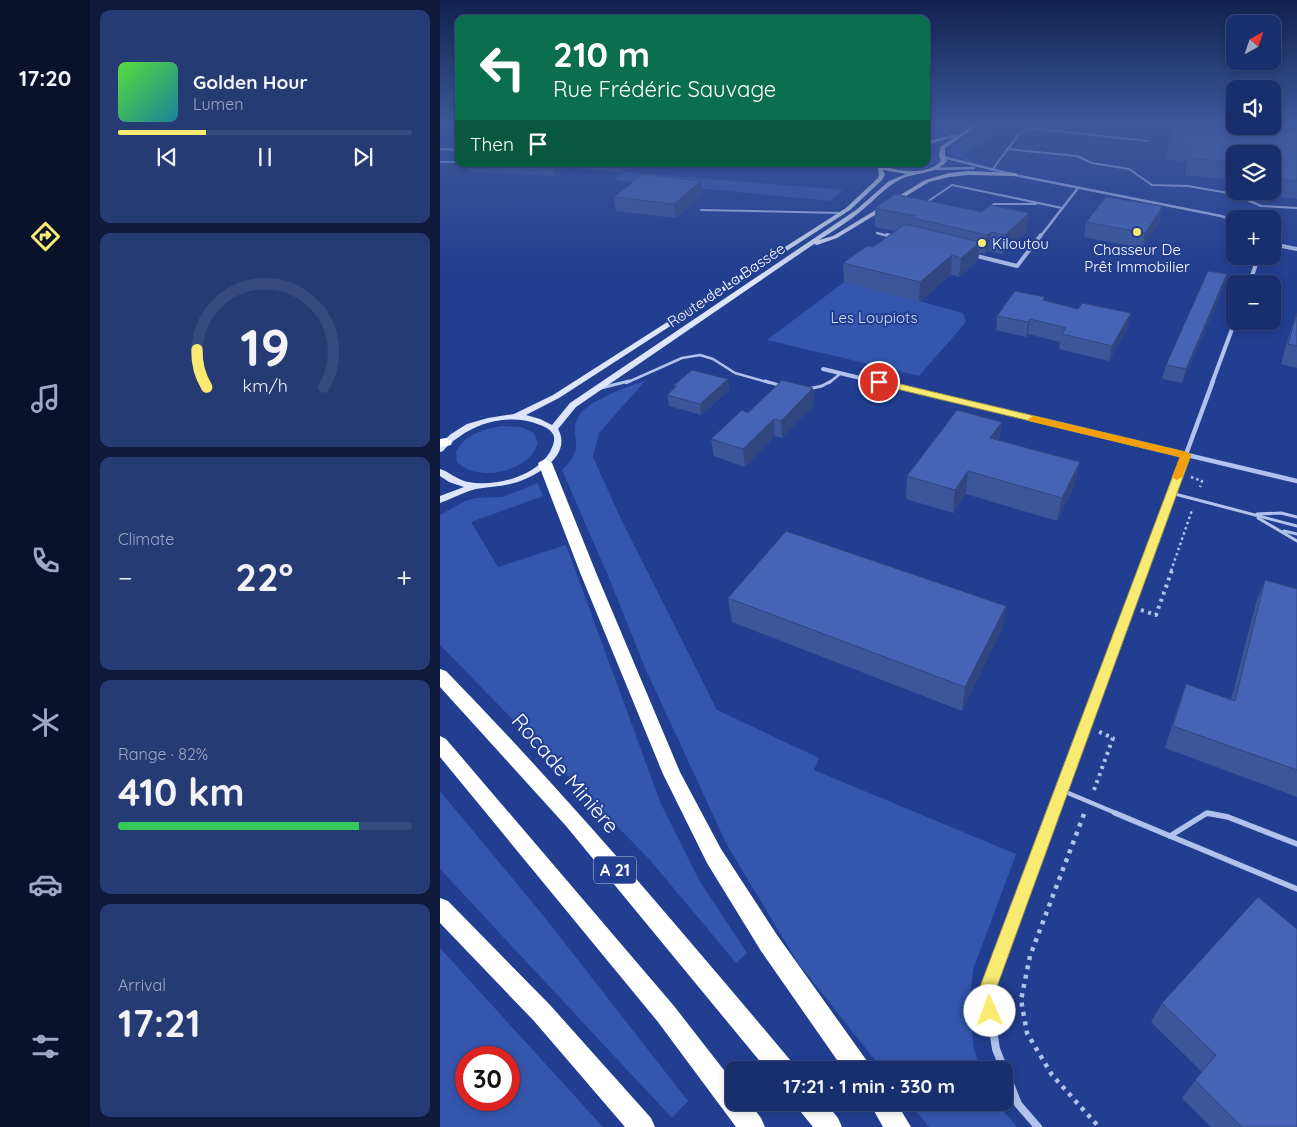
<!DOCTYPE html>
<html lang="en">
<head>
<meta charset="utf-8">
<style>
  body { margin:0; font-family:Quicksand,sans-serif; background:#263a74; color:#f1f3f6; height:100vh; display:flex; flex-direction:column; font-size:19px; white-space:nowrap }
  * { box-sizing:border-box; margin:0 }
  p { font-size:16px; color:#9fa8c2 }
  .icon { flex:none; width:28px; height:28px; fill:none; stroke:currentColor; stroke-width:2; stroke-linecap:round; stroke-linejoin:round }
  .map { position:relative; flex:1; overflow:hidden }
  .panel { display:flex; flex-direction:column; gap:10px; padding:10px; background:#0e193b; width:350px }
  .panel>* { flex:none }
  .banner { position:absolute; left:15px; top:15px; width:475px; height:152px; border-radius:10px; box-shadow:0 2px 8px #0003,0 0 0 1px #374a7f; background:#0b6e4f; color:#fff; overflow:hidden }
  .needle { width:32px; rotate:40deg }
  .controls { position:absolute; left:786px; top:15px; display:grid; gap:10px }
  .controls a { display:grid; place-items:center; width:55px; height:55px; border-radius:10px; background:#192e6c; box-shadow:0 2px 8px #0003,0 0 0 1px #374a7f; font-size:25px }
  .speed { position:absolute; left:15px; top:1046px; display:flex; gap:10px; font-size:25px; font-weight:700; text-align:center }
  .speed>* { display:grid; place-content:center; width:65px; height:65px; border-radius:50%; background:#192e6c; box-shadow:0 2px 8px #0003,0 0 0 1px #374a7f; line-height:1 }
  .speed .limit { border:8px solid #d22; background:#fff; color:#111 }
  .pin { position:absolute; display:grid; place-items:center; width:42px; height:42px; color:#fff; margin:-21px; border:2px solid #fff; border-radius:50%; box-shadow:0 1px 5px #0007 }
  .me { position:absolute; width:55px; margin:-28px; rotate:358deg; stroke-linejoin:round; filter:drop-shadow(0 0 4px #0008) }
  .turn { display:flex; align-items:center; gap:18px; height:105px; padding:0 15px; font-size:22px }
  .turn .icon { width:65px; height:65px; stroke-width:2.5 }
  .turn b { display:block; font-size:35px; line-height:42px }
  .then { display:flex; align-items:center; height:48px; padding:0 15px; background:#0003; gap:10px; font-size:19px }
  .big { font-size:38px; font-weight:700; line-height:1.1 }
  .panel .card { flex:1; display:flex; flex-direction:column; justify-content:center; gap:8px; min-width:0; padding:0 18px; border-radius:10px; background:#263a74 }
  .panel .dial { align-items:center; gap:0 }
  .dial svg { height:130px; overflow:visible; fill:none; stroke:#374a7f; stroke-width:7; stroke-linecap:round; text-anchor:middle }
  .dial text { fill:#f1f3f6; stroke:none }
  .song { display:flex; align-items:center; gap:15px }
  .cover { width:60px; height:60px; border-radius:8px; background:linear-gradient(135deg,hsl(110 70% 55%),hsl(190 70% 35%)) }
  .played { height:5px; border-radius:2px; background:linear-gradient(90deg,#f9ea72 30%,#374a7f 30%) }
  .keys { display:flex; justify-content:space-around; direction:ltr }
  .heat { display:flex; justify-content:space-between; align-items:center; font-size:28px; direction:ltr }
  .charge { height:8px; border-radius:4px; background:linear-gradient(90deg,#34c759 82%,#374a7f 0) }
  .trip { position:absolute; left:285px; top:1061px; width:288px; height:50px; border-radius:10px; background:#192e6c; box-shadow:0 2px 8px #0003,0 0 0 1px #374a7f; font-weight:700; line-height:50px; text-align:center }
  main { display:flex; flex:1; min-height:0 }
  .dock { display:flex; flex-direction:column; width:90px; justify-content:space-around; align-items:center; background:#0a122b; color:#9fa8c2 }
  .dock .icon { width:35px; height:35px }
  .dock .current { color:#f9ea72 }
  .dock b { font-size:22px; color:#f1f3f6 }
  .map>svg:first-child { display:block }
  .green { fill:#3456ad; fill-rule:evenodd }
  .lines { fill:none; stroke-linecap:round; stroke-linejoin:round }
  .path-far3 { stroke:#b1c2ed; stroke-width:2; stroke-dasharray:1 2; stroke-linecap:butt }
  .path-far2 { stroke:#b1c2ed; stroke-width:2.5; stroke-dasharray:2.5 3; stroke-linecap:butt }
  .path-far1 { stroke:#b1c2ed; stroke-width:4; stroke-dasharray:3 4.5; stroke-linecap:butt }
  .path { stroke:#b1c2ed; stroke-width:4.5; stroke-dasharray:4 5.5; stroke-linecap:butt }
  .lane-far4 { stroke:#b1c2ed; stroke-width:2 }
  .lane-far3 { stroke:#b1c2ed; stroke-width:2.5 }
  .lane-far2 { stroke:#b1c2ed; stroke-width:3 }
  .lane-far1 { stroke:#b1c2ed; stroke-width:4.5 }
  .lane { stroke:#b1c2ed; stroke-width:5.5 }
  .street-far4 { stroke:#b1c2ed; stroke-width:2.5 }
  .street-far3 { stroke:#b1c2ed; stroke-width:4 }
  .street-far2 { stroke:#b1c2ed; stroke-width:4.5 }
  .street-far1 { stroke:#b1c2ed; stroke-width:5.5 }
  .street { stroke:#b1c2ed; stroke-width:8 }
  .secondary { fill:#dde5fa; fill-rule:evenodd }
  .highway { fill:#fff; fill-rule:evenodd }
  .wall { fill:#3c569c }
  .shaded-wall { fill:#31467f }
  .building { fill:#4664b5; stroke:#31467f }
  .route { fill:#f9ea72; stroke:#a2984a }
  .slow { fill:#f59e0b }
  .poi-dot { fill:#f9ea72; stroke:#213e90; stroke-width:2 }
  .labels { text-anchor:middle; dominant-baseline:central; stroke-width:4; stroke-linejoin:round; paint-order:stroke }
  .far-poi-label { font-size:15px; fill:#fff; stroke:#213e90; text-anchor:start }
  .far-street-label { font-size:15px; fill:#fff; stroke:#213e90 }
  .far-park-label { font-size:15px; fill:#d6e0f9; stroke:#213e90 }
  .shield { fill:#213e90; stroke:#bcc5de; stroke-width:1 }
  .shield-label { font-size:16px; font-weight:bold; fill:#fff }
  .near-street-label { font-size:21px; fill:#fff; stroke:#213e90 }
</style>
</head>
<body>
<main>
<nav class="dock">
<b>17:20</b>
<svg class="icon current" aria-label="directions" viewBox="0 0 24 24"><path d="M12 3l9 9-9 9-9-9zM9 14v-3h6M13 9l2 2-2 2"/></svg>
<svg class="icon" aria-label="music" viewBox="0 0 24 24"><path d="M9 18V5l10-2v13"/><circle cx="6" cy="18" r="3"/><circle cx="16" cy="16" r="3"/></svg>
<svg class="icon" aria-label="phone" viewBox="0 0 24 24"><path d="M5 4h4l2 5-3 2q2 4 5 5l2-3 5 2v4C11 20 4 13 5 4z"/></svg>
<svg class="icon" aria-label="climate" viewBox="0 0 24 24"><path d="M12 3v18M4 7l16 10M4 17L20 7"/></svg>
<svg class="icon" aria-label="car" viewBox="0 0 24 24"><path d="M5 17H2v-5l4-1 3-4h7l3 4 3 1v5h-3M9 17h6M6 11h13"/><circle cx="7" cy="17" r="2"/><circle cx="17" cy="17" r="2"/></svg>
<svg class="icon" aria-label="filters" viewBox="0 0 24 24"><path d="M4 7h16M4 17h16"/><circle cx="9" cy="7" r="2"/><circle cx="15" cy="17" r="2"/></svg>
</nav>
<section class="panel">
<div class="card">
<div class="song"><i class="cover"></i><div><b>Golden Hour</b><p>Lumen</p></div></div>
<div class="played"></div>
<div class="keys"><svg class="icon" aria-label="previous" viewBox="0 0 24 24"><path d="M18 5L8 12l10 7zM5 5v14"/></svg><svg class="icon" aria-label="pause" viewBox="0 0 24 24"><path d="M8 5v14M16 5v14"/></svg><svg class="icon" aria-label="next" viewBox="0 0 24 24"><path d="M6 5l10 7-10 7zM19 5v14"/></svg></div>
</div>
<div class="card dial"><svg viewBox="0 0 100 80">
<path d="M14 69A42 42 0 1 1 86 69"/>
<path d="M14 69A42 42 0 0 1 8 46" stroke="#f9ea72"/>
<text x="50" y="56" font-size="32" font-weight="700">19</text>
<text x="50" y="72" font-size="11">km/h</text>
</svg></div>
<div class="card"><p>Climate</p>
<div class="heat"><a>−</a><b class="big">22°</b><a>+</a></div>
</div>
<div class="card"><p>Range · 82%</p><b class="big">410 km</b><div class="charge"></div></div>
<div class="card"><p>Arrival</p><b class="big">17:21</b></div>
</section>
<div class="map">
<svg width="857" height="1127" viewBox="0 0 857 1127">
  <rect width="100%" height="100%" fill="#213e90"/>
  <g class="green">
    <path d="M520 123H567L526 155 532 162 514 156 511 152 514 144 529 134 512 130 486 140V136L498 133Z"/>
    <path d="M486 151 495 155 498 159C492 175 454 171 442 164H486Z"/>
    <path d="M186 172 403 190 390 201 173 180Z"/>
    <path d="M530 258 479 301 523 313 526 322 479 376 327 340 427 265Z"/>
    <path d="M206 380 159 433 153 457 181 519 277 710 379 758 374 770 576 854 533 970 529 1006 534 1051 542 1070H443L358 963 287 845 205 668 169 578 122 470C148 446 128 437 138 417 148 400 188 387 206 380Z"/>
    <path d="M62 426 81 427 94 433 98 443C90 472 37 483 17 462L16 451C26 434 44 429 62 426Z"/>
    <path d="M98 483 103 496 31 522 58 567 126 545 221 804 259 880 307 953 296 963 210 860 0 645V515L25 501 36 498 62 497Z"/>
    <path d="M0 791 106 919 248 1101 232 1118 0 869Z"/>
    <path d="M0 948 163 1127H0ZM26 1058H69V1100H26Z"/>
    <path d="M469 1103H556L577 1127H489Z"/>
  </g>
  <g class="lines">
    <path class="path-far3" d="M832 227 839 231"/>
    <g class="path-far2">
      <path d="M751 477 762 481 760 487"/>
      <path d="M731 571 752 510"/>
    </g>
    <g class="path-far1">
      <path d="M701 610 716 615 732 570"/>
      <path d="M654 790 673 738 657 731"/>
    </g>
    <path class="path" d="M644 814 590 956 581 1000 587 1033 612 1075 659 1127"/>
    <g class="lane-far4">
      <path d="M588 128 708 141"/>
      <path d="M0 149 19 150"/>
      <path d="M567 149 637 156 652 163 689 169 712 185 748 186 794 194 821 206 857 208"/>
      <path d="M0 162H19"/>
      <path d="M116 167H128L132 164"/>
      <path d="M552 170 579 134 597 123"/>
      <path d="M484 204 512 185 622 208"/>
      <path d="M549 208 554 204H596"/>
      <path d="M261 210 401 213"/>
    </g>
    <g class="lane-far3">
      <path d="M186 383 242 358 260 355 273 359 295 373 330 383"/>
      <path d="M389 383 401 373"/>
    </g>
    <g class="lane-far2">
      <path d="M325 381 342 386"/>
      <path d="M161 388 189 381"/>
      <path d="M368 389 382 386 391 381"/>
      <path d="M731 493 857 526"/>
      <path d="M817 514 841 513 857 517"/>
      <path d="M818 518 857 541"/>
      <path d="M844 531 857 534"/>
    </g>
    <g class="lane-far1">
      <path d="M621 790 678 814"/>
      <path d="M765 814H773"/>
    </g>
    <g class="lane">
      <path d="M675 813 730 836"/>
      <path d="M857 844 788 817 767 813 730 836 857 889"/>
    </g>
    <g class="street-far4">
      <path d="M503 157 575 175 781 216 795 221"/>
      <path d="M492 169 534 168"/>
      <path d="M437 233 452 237"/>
      <path d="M600 237 638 188"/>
    </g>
    <g class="street-far3">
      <path d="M447 235 454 237"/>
      <path d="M832 244 857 249"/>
      <path d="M533 255 577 266 601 235"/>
      <path d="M809 284 819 256"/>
      <path d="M383 369 441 383"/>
      <path d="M772 383 795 321"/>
    </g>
    <g class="street-far2">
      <path d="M435 381 857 481"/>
      <path d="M703 571 773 381"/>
    </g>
    <path class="street-far1" d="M613 814 703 570"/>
    <path class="street" d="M598 1127 578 1104 556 1049 547 992 613 813"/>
    <path class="secondary" d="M537 123H542L505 148V155L507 161C495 175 476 172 461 179 445 187 434 201 421 211 408 222 393 231 379 240L393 236 485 180 509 173 528 171 575 173 577 174V176L528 175 509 177 489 182 397 238 377 245 374 244 136 407 118 429C133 455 96 477 74 483 61 487 48 487 36 489 23 492 12 499 0 503V496L24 487 9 482 0 476V469C10 472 17 480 28 482 55 487 95 477 110 452 112 448 115 442 114 437 113 431 106 427 100 425 67 411 26 425 3 451L0 452V444L11 434 27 424 48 418 74 414 113 395 406 208 438 178 439 175 438 167 434 166V164C440 164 445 167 450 168 466 172 489 174 501 161L499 155 501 146 517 136 486 145V142L515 134 517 136ZM443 170 466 174 449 181 416 210 130 403 112 425 100 419 86 415 119 398 410 210 442 180 445 175Z"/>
    <g class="highway">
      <path d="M6 438 12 442 11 445 0 447V439Z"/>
      <path d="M105 459 112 463 157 575 240 772 281 849 337 935 427 1061 430 1070H404L321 951 267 863 223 774 141 575 98 463Z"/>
      <path d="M0 669 6 671C128 796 239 928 351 1061L354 1070H327L126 826 0 687Z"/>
      <path d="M0 736 6 739 234 1006 294 1083V1102H309L321 1118 325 1127H296L218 1022 0 757Z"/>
      <path d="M0 898 8 901 110 1005 211 1118 215 1127H185L94 1021 0 923Z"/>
      <path d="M357 1102H385L398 1118 402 1127H373L360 1111Z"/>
      <path d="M429 1102H456L471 1127H443Z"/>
    </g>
  </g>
  <g class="wall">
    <path d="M734 123 857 132V199L811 194V191H832V154H795V180L745 175 747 162 726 159Z"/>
    <path d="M851 123H857V127Z"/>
    <path d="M27 164H128H120L122 170 115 176 29 172Z"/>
    <path d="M130 164H191L182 172 131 168Z"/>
    <path d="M261 181 263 195 236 218 176 211 174 197Z"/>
    <path d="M435 208 542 212 589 213 586 232 562 254 549 251 545 254 539 253 538 261 519 277 511 275 479 302 404 282 403 263 433 247 456 231 435 227Z"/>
    <path d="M720 221 702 248 644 237 646 222Z"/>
    <path d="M784 287 742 383 722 379 726 365Z"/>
    <path d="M604 301 638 309 691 313 688 327 669 361 619 349 620 342 588 334 586 337 556 330 557 316Z"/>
    <path d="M857 313V368L841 364 850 332Z"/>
    <path d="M288 379 289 390 261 415 229 406 227 395 234 388V385Z"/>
    <path d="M373 388 374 405 342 438 335 436 305 467 274 456 271 439 308 413Z"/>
    <path d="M560 440 635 485 617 521 526 494 513 513 466 499 467 476Z"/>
    <path d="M825 580 857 589V797L725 748 738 707 746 684 791 700 816 603Z"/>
    <path d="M288 598 566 606 562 629 522 711 292 622Z"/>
    <path d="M722 1003 857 1127H771L742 1098 762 1072 711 1022Z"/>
  </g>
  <g class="shaded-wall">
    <path d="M116 164H120L122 170 115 176 113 167Z"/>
    <path d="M181 164H191L182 172Z"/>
    <path d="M261 181 263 195 236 218 234 204Z"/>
    <path d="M723 206 720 221 702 248 705 233Z"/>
    <path d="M589 213 586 232 562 254 565 235Z"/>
    <path d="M551 232 549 251 545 254 547 235Z"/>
    <path d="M540 242 538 261 519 277 521 258Z"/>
    <path d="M512 255 511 275 479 302 480 282Z"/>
    <path d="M787 274 784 287 742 383 746 369Z"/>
    <path d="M691 313 688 327 669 361 672 346Z"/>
    <path d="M590 319 588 334 586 337 588 322Z"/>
    <path d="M288 379 289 390 261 415 260 404Z"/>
    <path d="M373 388 374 405 342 438 341 421Z"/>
    <path d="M334 419 335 436 305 467 303 449Z"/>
    <path d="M562 422 559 445 550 438Z"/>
    <path d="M640 462 635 485 617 521 622 498Z"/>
    <path d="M528 471 526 494 513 513 515 490Z"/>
    <path d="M566 606 562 629 522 711 525 687Z"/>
  </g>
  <g class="building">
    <path d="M734 123H795V126H816V129L857 132V181L832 178V154H795V163L750 158 751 145 730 143Z"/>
    <path d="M53 164H116L113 167Z"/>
    <path d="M203 174 261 181 234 204 174 197Z"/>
    <path d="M455 194 542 212 550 205 589 213 565 235 551 232 547 235 473 218 475 216 435 208Z"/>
    <path d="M666 197 723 206 705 233 646 222Z"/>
    <path d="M465 224 540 242 521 258 512 255 480 282 403 263 427 246 433 247Z"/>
    <path d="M768 271 787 274 746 369 726 365Z"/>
    <path d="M575 291 605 297 603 300 638 309 642 303 691 313 672 346 622 334 626 328 590 319 588 322 557 316Z"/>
    <path d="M857 313V346L848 344Z"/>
    <path d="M252 370 288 379 260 404 227 395 237 386 234 385Z"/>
    <path d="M342 380 373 388 341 421 334 419 303 449 271 439 302 410 308 413Z"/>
    <path d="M517 410 562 422 550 438 640 462 622 498 528 471 515 490 467 476Z"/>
    <path d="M346 531 566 606 525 687 288 598Z"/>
    <path d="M825 580 857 589V770L733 726 746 684 795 701Z"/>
    <path d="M818 897 857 929V1127H802L755 1080 776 1055 722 1003Z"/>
  </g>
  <linearGradient id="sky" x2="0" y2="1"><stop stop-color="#12224f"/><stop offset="0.44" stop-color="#3d589c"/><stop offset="1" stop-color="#3d589c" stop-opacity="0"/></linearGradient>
  <rect width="857" height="281" fill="url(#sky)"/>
  <path class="route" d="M439 379 746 452 751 455 555 992 558 1011 556 1017 550 1020 543 1017 538 992 740 457 436 384 435 382Z"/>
  <path class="slow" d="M593 416 746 452 751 455 742 477 737 480 732 477 740 457 589 421 588 419Z"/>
  <g class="poi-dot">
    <circle cx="697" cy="232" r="5"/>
    <circle cx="542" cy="243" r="5"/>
  </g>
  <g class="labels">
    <g class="far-poi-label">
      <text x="552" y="243">Kiloutou</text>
      <text x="697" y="249" text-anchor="middle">Chasseur De<tspan x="697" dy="17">Prêt Immobilier</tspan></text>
    </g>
    <g class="far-street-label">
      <text transform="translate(286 285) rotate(-34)">Route de La Bassée</text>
    </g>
    <g class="far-park-label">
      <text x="434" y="317">Les Loupiots</text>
    </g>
    <rect class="shield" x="154" y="856.5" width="42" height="27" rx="4"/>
    <g class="shield-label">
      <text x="175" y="870">A 21</text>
    </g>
    <g class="near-street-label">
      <text transform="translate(126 773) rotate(49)">Rocade Minière</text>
    </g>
  </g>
</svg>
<div class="controls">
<a><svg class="needle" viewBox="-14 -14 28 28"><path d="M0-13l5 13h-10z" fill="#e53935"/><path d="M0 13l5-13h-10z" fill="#9fa8c2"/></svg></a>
<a><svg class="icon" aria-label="sound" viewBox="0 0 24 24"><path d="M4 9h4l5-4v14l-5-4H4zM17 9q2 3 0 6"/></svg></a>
<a><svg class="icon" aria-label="layers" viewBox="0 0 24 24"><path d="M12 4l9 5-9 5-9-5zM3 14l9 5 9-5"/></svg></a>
<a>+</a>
<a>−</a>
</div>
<div class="speed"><div class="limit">30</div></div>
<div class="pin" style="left:439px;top:382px;background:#d93025"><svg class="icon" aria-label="arrive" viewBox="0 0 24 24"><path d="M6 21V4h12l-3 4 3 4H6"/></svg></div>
<svg class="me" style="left:550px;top:1011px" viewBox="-20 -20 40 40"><circle r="19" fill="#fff"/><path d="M0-13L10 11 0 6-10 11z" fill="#f9ea72"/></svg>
<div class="trip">17:21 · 1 min · 330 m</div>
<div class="banner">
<div class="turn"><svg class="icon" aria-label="left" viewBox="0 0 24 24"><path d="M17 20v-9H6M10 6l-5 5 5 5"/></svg><div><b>210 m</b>Rue Frédéric Sauvage</div></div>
<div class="then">Then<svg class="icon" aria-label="arrive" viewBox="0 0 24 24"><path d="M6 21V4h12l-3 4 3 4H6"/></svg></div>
</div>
</div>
</main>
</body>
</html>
